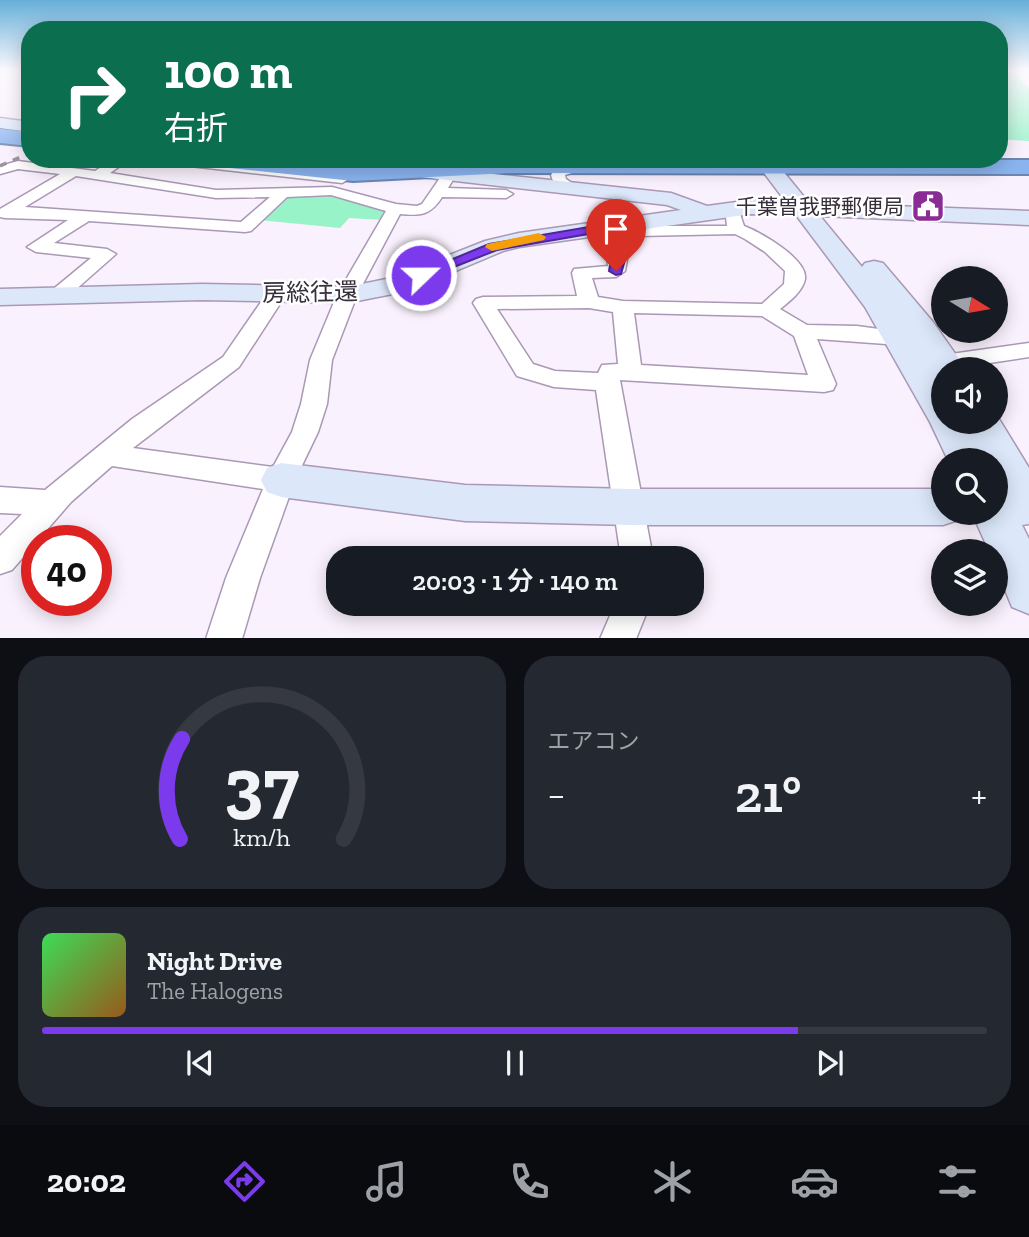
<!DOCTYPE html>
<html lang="ja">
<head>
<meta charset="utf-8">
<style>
  body { margin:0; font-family:"Zilla Slab","Noto Sans JP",serif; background:#242831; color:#f1f3f6; height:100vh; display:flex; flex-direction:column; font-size:26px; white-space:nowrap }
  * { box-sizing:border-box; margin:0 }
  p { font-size:23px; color:#9ea1a6 }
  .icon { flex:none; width:38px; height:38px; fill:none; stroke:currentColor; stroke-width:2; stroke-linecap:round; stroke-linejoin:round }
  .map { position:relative; height:638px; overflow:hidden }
  .details { display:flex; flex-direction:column; gap:18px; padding:18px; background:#0d0f14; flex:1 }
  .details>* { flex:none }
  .hud { position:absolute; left:21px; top:21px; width:987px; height:147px; border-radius:28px; box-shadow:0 4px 18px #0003; background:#0b6e4f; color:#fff; overflow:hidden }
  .needle { width:46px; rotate:101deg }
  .fabs { position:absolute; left:931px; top:266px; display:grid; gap:14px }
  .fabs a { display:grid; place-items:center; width:77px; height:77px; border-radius:50%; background:#171b24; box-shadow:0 4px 18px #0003; font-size:35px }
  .speed { position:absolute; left:21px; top:525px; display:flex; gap:14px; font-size:35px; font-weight:700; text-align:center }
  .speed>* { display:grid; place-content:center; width:91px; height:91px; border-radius:50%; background:#171b24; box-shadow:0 4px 18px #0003; line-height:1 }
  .speed .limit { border:10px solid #d22; background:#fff; color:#111 }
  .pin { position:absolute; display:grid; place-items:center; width:60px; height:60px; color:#fff; margin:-72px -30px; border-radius:50% 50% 50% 0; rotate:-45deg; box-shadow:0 0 7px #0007 }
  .pin .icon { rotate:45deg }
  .me { position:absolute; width:77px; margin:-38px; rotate:68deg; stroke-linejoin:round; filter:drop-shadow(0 0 5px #0008) }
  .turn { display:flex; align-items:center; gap:24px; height:147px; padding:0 28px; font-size:32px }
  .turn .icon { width:91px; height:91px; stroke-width:2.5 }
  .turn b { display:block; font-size:49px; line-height:60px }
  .big { font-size:52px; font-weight:600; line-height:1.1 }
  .details .widget { flex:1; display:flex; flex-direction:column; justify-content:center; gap:10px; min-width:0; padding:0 24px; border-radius:28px; background:#242831 }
  .details .dial { align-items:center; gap:0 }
  .dial svg { height:182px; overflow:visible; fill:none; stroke:#363941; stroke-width:7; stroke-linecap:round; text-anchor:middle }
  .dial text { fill:#f1f3f6; stroke:none }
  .song { display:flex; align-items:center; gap:21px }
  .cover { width:84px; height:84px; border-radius:10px; background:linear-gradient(135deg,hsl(130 70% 55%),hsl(30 70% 35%)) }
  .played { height:7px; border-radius:4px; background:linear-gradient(90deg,#7c3aed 80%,#363941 80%) }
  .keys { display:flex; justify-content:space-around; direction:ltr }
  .heat { display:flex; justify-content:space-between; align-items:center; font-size:38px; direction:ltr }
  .details .tiles { flex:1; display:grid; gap:18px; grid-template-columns:1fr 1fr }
  .widget:last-child { grid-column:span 2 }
  .trip { position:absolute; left:326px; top:546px; width:378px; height:70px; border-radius:28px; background:#171b24; box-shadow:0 4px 18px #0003; font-weight:600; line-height:70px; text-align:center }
  .tab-bar { display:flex; height:112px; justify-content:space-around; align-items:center; background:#090b0e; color:#9ea1a6 }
  .tab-bar .icon { width:49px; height:49px }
  .tab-bar .current { color:#7c3aed }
  .tab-bar b { font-size:32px; color:#f1f3f6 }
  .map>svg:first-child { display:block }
  .green { fill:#99f3c8 }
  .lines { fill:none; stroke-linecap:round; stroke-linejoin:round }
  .street-casing { stroke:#aa98b5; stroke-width:3 }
  .secondary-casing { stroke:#aa98b5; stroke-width:3 }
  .highway-casing { stroke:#6d85b0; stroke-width:4 }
  .street { fill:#fff; fill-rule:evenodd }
  .secondary { fill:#dce8fa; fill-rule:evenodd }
  .highway { fill:#8ab4f0; fill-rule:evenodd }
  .rail { stroke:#9c94a0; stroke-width:3.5; stroke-dasharray:7 7; stroke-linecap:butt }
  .route { fill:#7c3aed; stroke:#51269a; stroke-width:2 }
  .slow { fill:#f59e0b }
  .labels { text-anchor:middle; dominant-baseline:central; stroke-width:5; stroke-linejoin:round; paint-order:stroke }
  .far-poi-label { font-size:21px; fill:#362e3a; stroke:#fff; text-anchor:end }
  .street-label { font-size:24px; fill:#362e3a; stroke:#fff }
</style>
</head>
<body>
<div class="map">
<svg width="1029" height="639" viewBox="0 0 1029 639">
  <rect width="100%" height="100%" fill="#f9f1fd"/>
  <g class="green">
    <path d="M999 70H1016L1021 81 1029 88V141L999 139Z"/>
    <path d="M330 193 392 209 383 220 349 218 340 228 259 220 284 196Z"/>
  </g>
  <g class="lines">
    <defs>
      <g id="street">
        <path d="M114 159H130L110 173 216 190 332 187 396 204 417 206 422 204 444 172 449 171 456 175 448 188 506 190 513 194 506 198 442 197C431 215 421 216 400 214L357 295 332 360 327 404 318 432 295 480 260 578 242 639H206L226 578 263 489 112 466 71 502 12 570 0 574V536L22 514 0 513V487L45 490 132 419 223 357 270 289H284L287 293 239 367 133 448 273 467 292 432 301 404 310 360 337 295 386 211 331 195 287 197 251 231 245 232 89 221 54 243 107 249 116 254 65 299H51L48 295 51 291 91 258 36 252 27 247 68 220 5 218 0 217V209L60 174 18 169 0 174V166L18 161 95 171ZM76 176 216 198 270 197 241 222 25 207Z"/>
        <path d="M157 159H201L342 175 349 179 342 183 163 163Z"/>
        <path d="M336 159 394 163 401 167 394 171 341 165 336 164Z"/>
        <path d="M581 162 588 166 586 169 565 175 566 179 579 188 577 191H567L554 184 551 175 557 166Z"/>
        <path d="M734 212 740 214 744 226C760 232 808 259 805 279 803 291 789 302 780 309L807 325 857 326 908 333 911 338 908 343 900 345 817 339 836 384 833 390 824 392 620 380 653 558H621L596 390 554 387 517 376 473 303 476 299 483 297 577 296 572 273 574 269 608 266 604 227 615 221 638 226H727L726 217ZM621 232 638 236 735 234 745 239 765 252 785 271 784 284 762 304 623 301 598 297 592 278 616 277 625 271 627 260ZM589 308 613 312 618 364 602 365 598 373 555 371 533 364 497 309ZM634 313 762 316 794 336 808 375 641 365Z"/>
        <path d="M1029 343V357L943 370 936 368 932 363 936 358 944 355Z"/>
        <path d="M615 604H650L636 639H600Z"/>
      </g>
      <g id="secondary">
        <path d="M0 118 30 122V132L0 128Z"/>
        <path d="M312 159H349L350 161 341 167 314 163Z"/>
        <path d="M761 159H780L778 165 809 203 1029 211V225L820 216 862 267 865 263 874 261 883 263 933 322 966 369H943V379L939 377 943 384V422H996V414L1029 468V524L1022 525 1029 539V614L1012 607 996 568V551H989L972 513H996V489H998L996 460H948L930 422 865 307 796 215 751 214 519 247 503 251 408 291 347 303 202 300 0 305V289L202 284 347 287 391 278 485 241 519 233 681 210 667 205 412 176 409 172 412 168 419 166 671 193 707 206 751 200 786 202 758 165Z"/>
        <path d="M281 463 465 485 630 489H943V513H962L958 520 943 525H630L465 521 281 497 267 492 261 480 267 468Z"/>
      </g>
      <g id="highway">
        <path d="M0 129 30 132V146L0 143Z"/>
        <path d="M199 159H290L353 165 492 159 1029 160V174L509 173 353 181 211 166 202 164Z"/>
      </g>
    </defs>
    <use href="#street" class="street-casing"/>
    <use href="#secondary" class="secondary-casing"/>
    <use href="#highway" class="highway-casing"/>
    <use href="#street" class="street"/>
    <use href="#secondary" class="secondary"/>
    <use href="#highway" class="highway"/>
    <path class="rail" d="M0 166 30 153"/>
  </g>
  <linearGradient id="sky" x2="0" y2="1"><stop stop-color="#66afd9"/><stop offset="0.44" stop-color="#fcf9fe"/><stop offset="1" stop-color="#fcf9fe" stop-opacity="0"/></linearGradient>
  <rect width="1029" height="160" fill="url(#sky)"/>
  <path class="route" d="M612 223 618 227 625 260 621 274 616 275 609 271 611 260 606 231 497 250 426 278 421 280 414 275 489 244Z"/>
  <path class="slow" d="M539 233 546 237 544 240 492 251 485 247 487 244Z"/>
  <defs>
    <symbol id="civic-square" viewBox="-11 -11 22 22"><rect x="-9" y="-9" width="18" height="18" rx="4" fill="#8a2c96" stroke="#fff"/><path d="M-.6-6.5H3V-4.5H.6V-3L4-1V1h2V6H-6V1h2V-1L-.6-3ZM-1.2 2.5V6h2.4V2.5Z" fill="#fff"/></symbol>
  </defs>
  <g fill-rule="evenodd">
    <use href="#civic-square" x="909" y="187" width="38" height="38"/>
  </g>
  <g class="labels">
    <g class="far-poi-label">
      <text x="904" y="206">千葉曽我野郵便局</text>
    </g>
    <g class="street-label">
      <text transform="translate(310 292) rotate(-1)">房総往還</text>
    </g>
  </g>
</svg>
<div class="fabs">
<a><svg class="needle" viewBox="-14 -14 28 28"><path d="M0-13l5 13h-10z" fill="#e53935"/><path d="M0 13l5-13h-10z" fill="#9ea1a6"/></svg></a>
<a><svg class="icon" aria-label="sound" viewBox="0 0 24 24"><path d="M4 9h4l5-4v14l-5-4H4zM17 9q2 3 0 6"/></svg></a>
<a><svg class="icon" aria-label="search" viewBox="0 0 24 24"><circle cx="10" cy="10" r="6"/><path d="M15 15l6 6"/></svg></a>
<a><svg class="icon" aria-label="layers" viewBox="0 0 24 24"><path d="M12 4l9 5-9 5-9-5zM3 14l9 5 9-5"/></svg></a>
</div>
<div class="speed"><div class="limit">40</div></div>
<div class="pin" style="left:616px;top:271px;background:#d93025"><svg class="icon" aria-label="arrive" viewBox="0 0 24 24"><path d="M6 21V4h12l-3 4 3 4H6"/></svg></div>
<svg class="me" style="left:421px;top:275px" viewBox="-20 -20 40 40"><circle r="17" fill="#7c3aed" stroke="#fff" stroke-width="3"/><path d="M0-11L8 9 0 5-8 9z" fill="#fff"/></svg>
<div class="trip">20:03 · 1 分 · 140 m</div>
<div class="hud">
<div class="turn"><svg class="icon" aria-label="right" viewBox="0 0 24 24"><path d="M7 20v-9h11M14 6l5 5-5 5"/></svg><div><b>100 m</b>右折</div></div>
</div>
</div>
<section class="details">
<div class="tiles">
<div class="widget dial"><svg viewBox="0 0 100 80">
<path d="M14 69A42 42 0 1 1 86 69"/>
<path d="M14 69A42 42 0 0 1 15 25" stroke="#7c3aed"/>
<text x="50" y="56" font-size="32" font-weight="700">37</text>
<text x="50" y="72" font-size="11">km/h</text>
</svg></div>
<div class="widget"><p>エアコン</p>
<div class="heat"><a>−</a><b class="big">21°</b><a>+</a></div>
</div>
<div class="widget">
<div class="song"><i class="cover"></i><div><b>Night Drive</b><p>The Halogens</p></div></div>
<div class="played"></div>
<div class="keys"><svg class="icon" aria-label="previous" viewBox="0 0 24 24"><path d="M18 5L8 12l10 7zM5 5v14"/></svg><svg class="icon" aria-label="pause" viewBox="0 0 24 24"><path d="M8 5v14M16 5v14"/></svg><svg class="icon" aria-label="next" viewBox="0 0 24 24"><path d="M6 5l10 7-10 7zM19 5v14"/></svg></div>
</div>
</div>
</section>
<nav class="tab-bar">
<b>20:02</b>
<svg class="icon current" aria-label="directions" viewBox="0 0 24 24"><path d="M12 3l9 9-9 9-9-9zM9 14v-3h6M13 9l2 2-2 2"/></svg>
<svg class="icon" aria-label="music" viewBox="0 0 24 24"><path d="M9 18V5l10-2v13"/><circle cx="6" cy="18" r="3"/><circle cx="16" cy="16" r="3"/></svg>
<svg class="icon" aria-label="phone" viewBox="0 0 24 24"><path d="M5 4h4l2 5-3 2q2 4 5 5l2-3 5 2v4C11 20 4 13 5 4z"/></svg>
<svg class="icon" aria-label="climate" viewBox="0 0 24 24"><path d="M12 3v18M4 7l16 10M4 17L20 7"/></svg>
<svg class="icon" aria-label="car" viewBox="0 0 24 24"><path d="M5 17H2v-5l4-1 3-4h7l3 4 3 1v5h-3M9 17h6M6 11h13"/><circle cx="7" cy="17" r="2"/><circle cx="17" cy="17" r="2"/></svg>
<svg class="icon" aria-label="filters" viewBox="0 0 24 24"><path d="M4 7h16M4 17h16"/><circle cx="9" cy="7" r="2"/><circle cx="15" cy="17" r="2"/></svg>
</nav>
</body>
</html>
